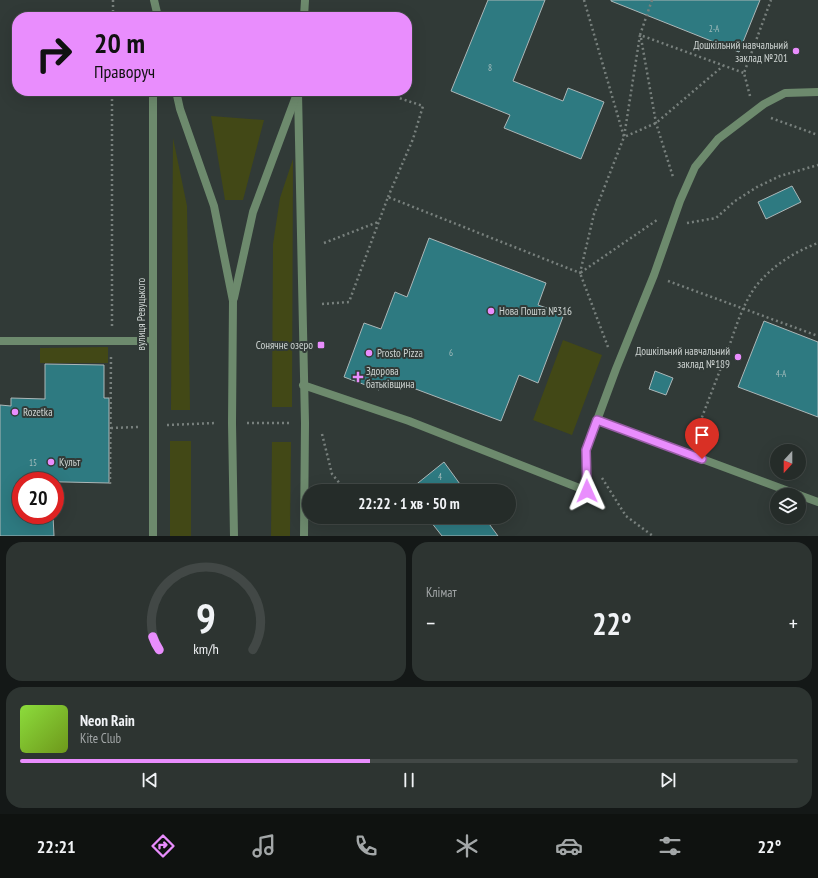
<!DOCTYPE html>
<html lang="uk">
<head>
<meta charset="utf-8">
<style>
  body { margin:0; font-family:"PT Sans Narrow",sans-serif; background:#2d3431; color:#f1f3f6; height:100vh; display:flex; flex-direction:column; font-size:15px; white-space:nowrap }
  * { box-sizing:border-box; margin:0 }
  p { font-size:13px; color:#a3a7a8 }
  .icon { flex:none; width:22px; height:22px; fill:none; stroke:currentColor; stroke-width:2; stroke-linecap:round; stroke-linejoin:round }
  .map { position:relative; height:536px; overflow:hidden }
  .details { display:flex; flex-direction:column; gap:6px; padding:6px; background:#141817; flex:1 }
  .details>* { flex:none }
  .hud { position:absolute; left:12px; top:12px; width:400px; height:84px; border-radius:16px; box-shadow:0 4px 16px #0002,0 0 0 1px #424846; background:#e98dfd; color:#111; overflow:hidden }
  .needle { width:26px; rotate:201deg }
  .fabs { position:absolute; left:770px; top:444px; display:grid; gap:8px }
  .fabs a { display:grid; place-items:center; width:36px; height:36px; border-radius:50%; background:#252c29; box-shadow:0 4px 16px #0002,0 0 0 1px #424846; font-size:20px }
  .speed { position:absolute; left:12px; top:472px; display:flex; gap:8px; font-size:20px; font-weight:700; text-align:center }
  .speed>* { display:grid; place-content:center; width:52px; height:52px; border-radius:50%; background:#252c29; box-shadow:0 4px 16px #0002,0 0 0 1px #424846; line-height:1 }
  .speed .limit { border:6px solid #d22; background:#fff; color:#111 }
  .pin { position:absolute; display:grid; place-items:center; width:34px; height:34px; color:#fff; margin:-41px -17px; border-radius:50% 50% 50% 0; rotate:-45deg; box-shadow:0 0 4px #0007 }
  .pin .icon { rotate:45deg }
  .me { position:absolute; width:44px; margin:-22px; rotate:359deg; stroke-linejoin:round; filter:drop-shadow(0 0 3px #0008) }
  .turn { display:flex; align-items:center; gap:14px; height:84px; padding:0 16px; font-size:18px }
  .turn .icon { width:52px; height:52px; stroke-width:2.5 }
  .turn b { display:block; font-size:28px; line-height:34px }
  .big { font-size:30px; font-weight:800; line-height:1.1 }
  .details .tile { flex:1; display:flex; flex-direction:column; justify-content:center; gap:6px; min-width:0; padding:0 14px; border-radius:16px; background:#2d3431 }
  .details .dial { align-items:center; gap:0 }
  .dial svg { height:104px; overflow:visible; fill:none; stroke:#424846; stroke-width:7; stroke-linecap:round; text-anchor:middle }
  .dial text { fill:#f1f3f6; stroke:none }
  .song { display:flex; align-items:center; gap:12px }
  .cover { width:48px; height:48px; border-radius:6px; background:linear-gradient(135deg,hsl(90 70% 55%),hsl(80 70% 35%)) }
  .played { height:4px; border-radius:2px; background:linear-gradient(90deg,#e98dfd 45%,#424846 45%) }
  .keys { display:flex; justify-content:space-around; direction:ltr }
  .heat { display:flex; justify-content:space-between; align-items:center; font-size:22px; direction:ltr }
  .details .tiles { flex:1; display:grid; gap:6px; grid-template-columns:1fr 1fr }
  .tile:last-child { grid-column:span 2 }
  .trip { position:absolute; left:302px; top:484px; width:214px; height:40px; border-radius:20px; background:#252c29; box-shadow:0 4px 16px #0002,0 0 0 1px #424846; font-weight:800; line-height:40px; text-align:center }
  .tabs { display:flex; height:64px; justify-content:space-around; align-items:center; background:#0f1210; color:#a3a7a8 }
  .tabs .icon { width:28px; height:28px }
  .tabs .active { color:#e98dfd }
  .tabs b { font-size:18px; color:#f1f3f6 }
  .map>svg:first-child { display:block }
  .green { fill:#424816 }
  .building { fill:#2e7a81; stroke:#acb7b8 }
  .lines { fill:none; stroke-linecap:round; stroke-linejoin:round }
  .path { stroke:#78807d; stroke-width:2.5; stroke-dasharray:2 3; stroke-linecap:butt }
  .service { stroke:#6d8a6d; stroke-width:8 }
  .minor { stroke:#6d8a6d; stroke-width:8 }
  .tertiary { stroke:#6d8a6d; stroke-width:8 }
  .route-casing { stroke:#975ca4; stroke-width:10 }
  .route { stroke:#e98dfd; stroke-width:7 }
  .poi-dot { fill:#e98dfd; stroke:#313a37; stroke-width:1.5 }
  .labels { text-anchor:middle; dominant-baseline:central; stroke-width:4; stroke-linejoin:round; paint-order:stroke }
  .number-label { font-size:9px; fill:#a5bdbd }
  .poi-label { font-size:11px; fill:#cdd3d1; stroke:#313a37; text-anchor:start }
  .street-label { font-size:11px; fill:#cdd3d1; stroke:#313a37 }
</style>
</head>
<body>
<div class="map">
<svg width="818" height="536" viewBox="0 0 818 536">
  <rect width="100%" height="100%" fill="#313a37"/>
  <g class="green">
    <path d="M211 116 264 120 243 200H225Z"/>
    <path d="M173 138 187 206 190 410H171Z"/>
    <path d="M293 159 292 407H272L273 244 280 198Z"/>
    <path d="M563 340 602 355 572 435 533 420Z"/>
    <path d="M108 347V363H40V348Z"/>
    <rect x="170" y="441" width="21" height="95"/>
    <path d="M272 442H291L290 536H271Z"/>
  </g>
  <g class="building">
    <path d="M488 0H545L513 81 563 101 568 88 604 102 581 159 504 128 510 115 451 91Z"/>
    <path d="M611 0H760L739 52 611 1Z"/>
    <path d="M792 186 801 202 766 219 758 202Z"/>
    <path d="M429 238 546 283 538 305 564 314 538 383 519 375 501 421 405 385 403 389 382 382 379 390 344 377 364 323 381 329 395 292 407 297Z"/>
    <path d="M764 321 818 342V417L738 387Z"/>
    <path d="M45 364 104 365V398H109V483L21 481V515H53L54 536H0V405L11 406V398L45 399Z"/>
    <path d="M655 371 673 378 666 395 649 389Z"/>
    <path d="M444 462 465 491H408Z"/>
    <path d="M427 517H484L498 536H442Z"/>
  </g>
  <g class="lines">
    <g class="path">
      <path d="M584 0 624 137 656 123 723 66"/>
      <path d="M652 0 640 35 744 73"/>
      <path d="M113 17V0"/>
      <path d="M641 38 656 123 673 177"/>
      <path d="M750 96 744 73 771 0"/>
      <path d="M771 118 818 135"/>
      <path d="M388 197 413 139 423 106 399 98"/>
      <path d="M687 223 716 218 735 201 757 187 780 176 818 165"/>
      <path d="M324 243 378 222"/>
      <path d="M668 281 818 336"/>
      <path d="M322 304 349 302 388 197 580 273 594 214 624 137 640 35"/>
      <path d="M112 326V91"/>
      <path d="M608 347 580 273 657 220"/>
      <path d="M247 423H290"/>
      <path d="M167 425 216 423"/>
      <path d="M111 428 138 427"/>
      <path d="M322 434 332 474 346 491"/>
      <path d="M693 441C705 409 717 378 729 347 736 326 743 304 756 286 772 266 794 252 818 243"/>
      <path d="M602 478 626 516 653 536"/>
      <path d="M110 484 111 357"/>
      <path d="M367 517 370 521"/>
    </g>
    <g class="service">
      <path d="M303 385 409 421 587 491 586 450 616 369 654 275 680 201 695 167 718 139 764 104 785 93 818 92"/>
      <path d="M597 420 799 495"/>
      <path d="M799 495 818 502"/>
    </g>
    <g class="minor">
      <path d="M153 91V536"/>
      <path d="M298 93 305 423 304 536"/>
      <path d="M0 341H152"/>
    </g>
    <g class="tertiary">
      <path d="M154 0 158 17"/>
      <path d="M304 17 305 0"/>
      <path d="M176 91 180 109 214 206 233 301 232 423 234 536"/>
      <path d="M234 298 253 212 298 91"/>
    </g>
  </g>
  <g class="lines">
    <defs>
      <path id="route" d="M587 491 586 450 597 420 702 459"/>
    </defs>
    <use href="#route" class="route-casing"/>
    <use href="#route" class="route"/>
  </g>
  <g class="poi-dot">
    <circle cx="796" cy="51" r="4"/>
    <circle cx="491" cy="311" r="4"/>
    <rect x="317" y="341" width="8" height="8" rx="2"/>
    <circle cx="369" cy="353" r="4"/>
    <circle cx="738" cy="357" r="4"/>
    <path d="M356 371h4v4h4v4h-4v4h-4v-4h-4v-4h4z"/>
    <circle cx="15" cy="412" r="4"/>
    <circle cx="51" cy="462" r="4"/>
  </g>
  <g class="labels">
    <g class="number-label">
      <text x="714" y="28">2-А</text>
      <text x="490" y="67">8</text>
      <text x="451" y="352">6</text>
      <text x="781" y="373">4-А</text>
      <text x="33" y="462">15</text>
      <text x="440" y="476">4</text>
    </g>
    <g class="poi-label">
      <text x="788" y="45" text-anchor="end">Дошкільний навчальний<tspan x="788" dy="13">заклад №201</tspan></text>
      <text x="499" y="311">Нова Пошта №316</text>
      <text x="313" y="345" text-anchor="end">Сонячне озеро</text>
      <text x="730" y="351" text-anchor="end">Дошкільний навчальний<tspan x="730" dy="13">заклад №189</tspan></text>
      <text x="377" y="353">Prosto Pizza</text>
      <text x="366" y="371">Здорова<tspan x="366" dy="13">батьківщина</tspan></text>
      <text x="23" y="412">Rozetka</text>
      <text x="59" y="462">Культ</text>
    </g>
    <g class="street-label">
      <text transform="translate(141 314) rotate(-90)">вулиця Ревуцького</text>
    </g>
  </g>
</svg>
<div class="fabs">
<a><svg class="needle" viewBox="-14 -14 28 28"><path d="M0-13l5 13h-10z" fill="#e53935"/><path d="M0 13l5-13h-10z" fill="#a3a7a8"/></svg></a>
<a><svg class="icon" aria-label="layers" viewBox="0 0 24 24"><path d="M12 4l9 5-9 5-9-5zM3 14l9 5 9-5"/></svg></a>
</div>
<div class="speed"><div class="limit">20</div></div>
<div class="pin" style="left:702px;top:459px;background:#d93025"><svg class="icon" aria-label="arrive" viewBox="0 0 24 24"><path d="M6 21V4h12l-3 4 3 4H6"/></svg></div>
<svg class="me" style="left:587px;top:491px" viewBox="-20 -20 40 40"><path d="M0-17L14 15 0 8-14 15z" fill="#e98dfd" stroke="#fff" stroke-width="4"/></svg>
<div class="trip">22:22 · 1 хв · 50 m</div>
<div class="hud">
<div class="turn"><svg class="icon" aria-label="right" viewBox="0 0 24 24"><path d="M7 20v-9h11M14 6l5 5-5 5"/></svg><div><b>20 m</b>Праворуч</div></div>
</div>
</div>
<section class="details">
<div class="tiles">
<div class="tile dial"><svg viewBox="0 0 100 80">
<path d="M14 69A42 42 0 1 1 86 69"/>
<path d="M14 69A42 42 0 0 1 9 59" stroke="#e98dfd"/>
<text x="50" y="56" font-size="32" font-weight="700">9</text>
<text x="50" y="72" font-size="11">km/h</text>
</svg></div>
<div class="tile"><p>Клімат</p>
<div class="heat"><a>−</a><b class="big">22°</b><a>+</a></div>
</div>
<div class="tile">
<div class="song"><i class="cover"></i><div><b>Neon Rain</b><p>Kite Club</p></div></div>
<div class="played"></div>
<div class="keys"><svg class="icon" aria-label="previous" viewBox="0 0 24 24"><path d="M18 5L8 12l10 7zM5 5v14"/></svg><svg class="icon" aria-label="pause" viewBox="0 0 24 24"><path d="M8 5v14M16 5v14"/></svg><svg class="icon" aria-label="next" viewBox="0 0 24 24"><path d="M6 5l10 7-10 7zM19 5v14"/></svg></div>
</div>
</div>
</section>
<nav class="tabs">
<b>22:21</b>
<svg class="icon active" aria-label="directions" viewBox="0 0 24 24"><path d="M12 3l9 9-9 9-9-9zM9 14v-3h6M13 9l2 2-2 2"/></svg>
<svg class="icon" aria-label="music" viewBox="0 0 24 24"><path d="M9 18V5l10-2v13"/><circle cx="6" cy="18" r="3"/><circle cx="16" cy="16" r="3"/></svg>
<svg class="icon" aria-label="phone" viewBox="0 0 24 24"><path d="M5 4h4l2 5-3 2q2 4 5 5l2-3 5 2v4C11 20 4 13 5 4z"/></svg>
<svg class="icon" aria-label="climate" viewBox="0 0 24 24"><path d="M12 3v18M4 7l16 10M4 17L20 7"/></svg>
<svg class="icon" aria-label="car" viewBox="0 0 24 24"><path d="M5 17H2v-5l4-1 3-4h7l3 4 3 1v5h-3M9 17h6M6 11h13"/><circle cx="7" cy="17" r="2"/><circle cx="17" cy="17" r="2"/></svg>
<svg class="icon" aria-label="filters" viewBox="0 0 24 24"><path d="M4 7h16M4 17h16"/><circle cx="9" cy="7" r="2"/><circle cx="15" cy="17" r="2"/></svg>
<b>22°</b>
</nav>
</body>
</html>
